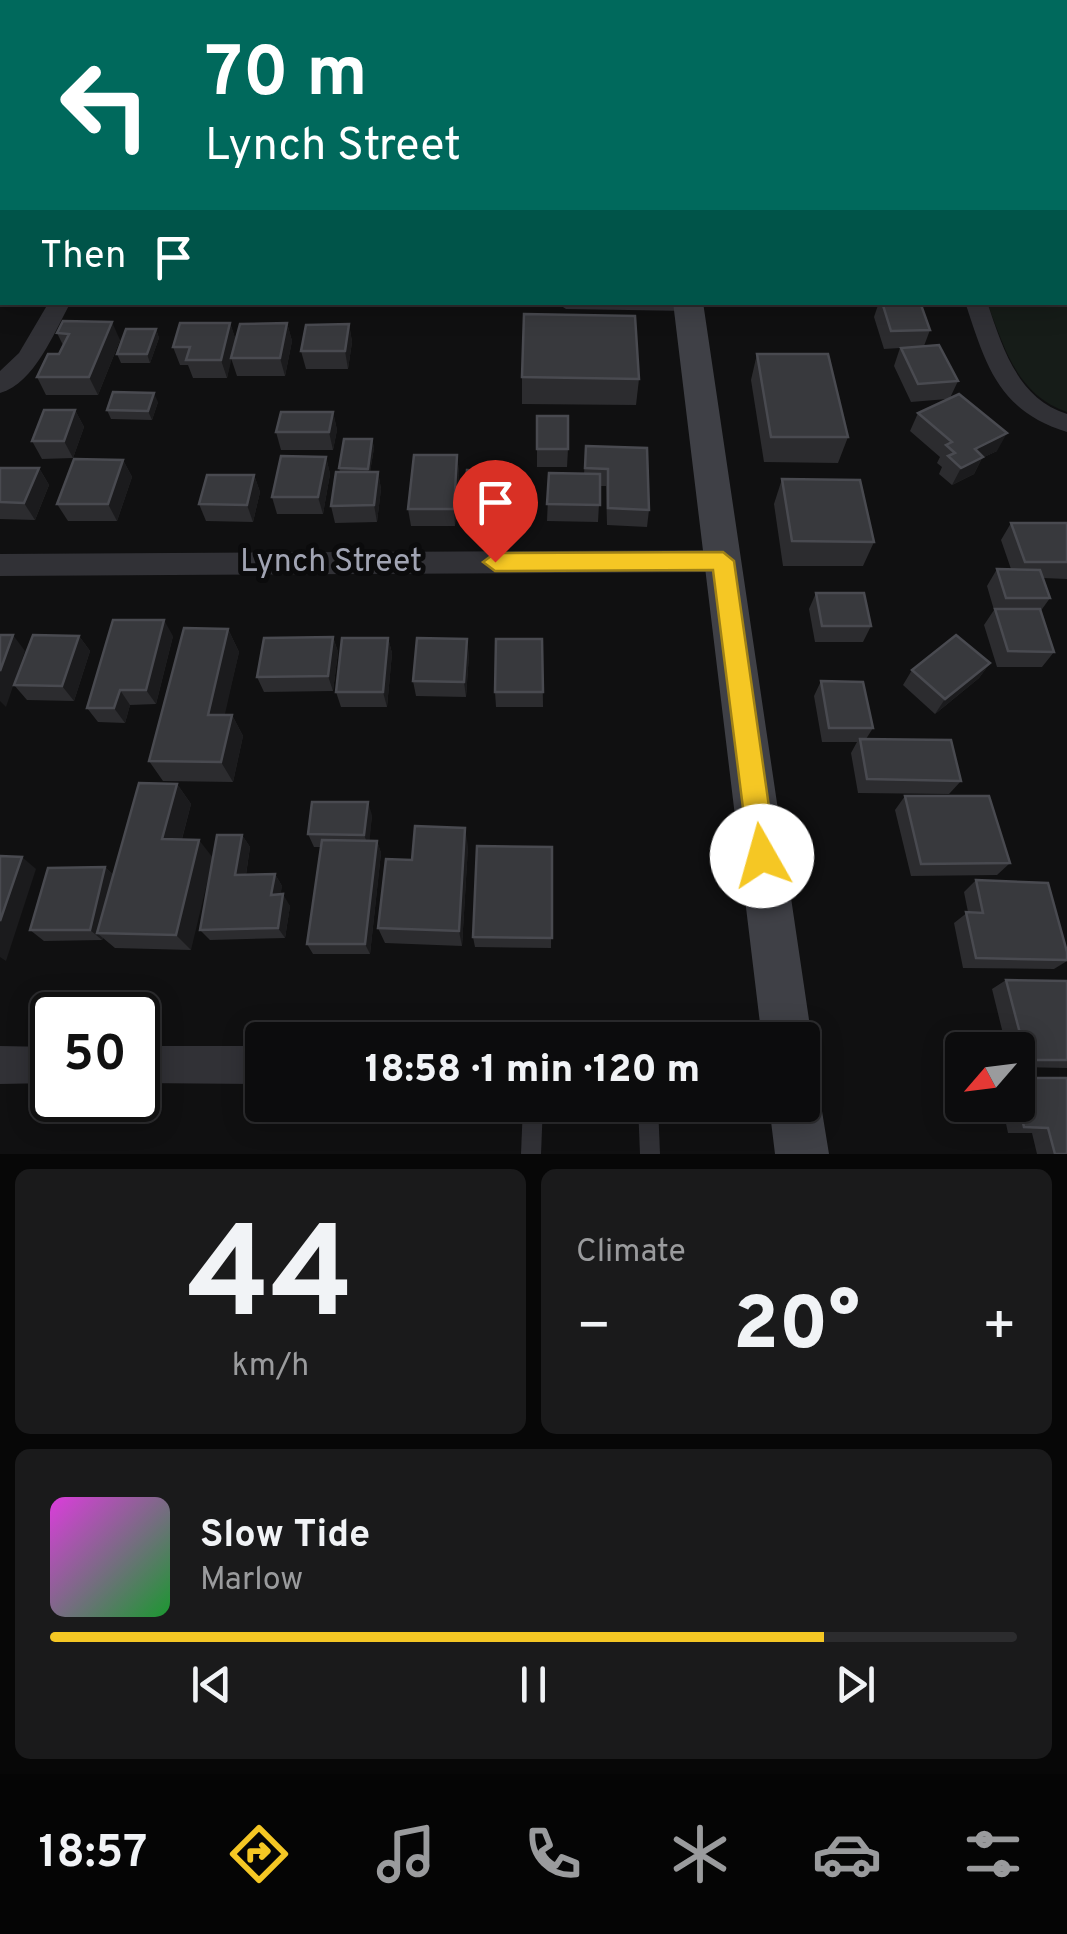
<!DOCTYPE html>
<html lang="en">
<head>
<meta charset="utf-8">
<style>
  body { margin:0; font-family:Overpass,sans-serif; background:#1a1a1b; color:#f1f3f6; height:100vh; display:flex; flex-direction:column; font-size:38px; white-space:nowrap }
  * { box-sizing:border-box; margin:0 }
  p { font-size:32px; color:#9a9b9d }
  .icon { flex:none; width:55px; height:55px; fill:none; stroke:currentColor; stroke-width:2; stroke-linecap:round; stroke-linejoin:round }
  .map { position:relative; height:1154px; overflow:hidden }
  .sheet { display:flex; flex-direction:column; gap:15px; padding:15px; background:#070707; flex:1 }
  .sheet>* { flex:none }
  .hud { position:absolute; left:0px; top:0px; width:1068px; height:305px; box-shadow:0 5px 25px #0003,0 0 0 2px #2c2c2e; background:#00695c; color:#fff; overflow:hidden }
  .needle { width:65px; rotate:242deg }
  .fabs { position:absolute; left:945px; top:1032px; display:grid; gap:20px }
  .fabs a { display:grid; place-items:center; width:90px; height:90px; border-radius:10px; background:#0c0c0d; box-shadow:0 5px 25px #0003,0 0 0 2px #2c2c2e; font-size:50px }
  .speed { position:absolute; left:30px; top:992px; display:flex; gap:20px; font-size:50px; font-weight:700; text-align:center }
  .speed>* { display:grid; place-content:center; width:130px; height:130px; border-radius:50%; background:#0c0c0d; box-shadow:0 5px 25px #0003,0 0 0 2px #2c2c2e; line-height:1 }
  .speed .limit { border:5px solid #111; border-radius:15px; background:#fff; color:#111 }
  .pin { position:absolute; display:grid; place-items:center; width:85px; height:85px; color:#fff; margin:-102px -42px; border-radius:50% 50% 50% 0; rotate:-45deg; box-shadow:0 0 10px #0007 }
  .pin .icon { rotate:45deg }
  .me { position:absolute; width:110px; margin:-55px; rotate:353deg; stroke-linejoin:round; filter:drop-shadow(0 0 8px #0008) }
  .turn { display:flex; align-items:center; gap:35px; height:210px; padding:0 40px; font-size:45px }
  .turn .icon { width:130px; height:130px; stroke-width:2.5 }
  .turn b { display:block; font-size:70px; line-height:85px }
  .then { display:flex; align-items:center; height:95px; padding:0 40px; background:#0003; gap:20px; font-size:38px }
  .big { font-size:75px; font-weight:800; line-height:1.1 }
  .sheet .widget { flex:1; display:flex; flex-direction:column; justify-content:center; gap:15px; min-width:0; padding:0 35px; border-radius:15px; background:#1a1a1b }
  .sheet .dial { align-items:center; gap:0 }
  .dial b { font-size:130px; line-height:1 }
  .song { display:flex; align-items:center; gap:30px }
  .cover { width:120px; height:120px; border-radius:15px; background:linear-gradient(135deg,hsl(300 70% 55%),hsl(130 70% 35%)) }
  .played { height:10px; border-radius:5px; background:linear-gradient(90deg,#f5c724 80%,#2c2c2e 80%) }
  .keys { display:flex; justify-content:space-around; direction:ltr }
  .heat { display:flex; justify-content:space-between; align-items:center; font-size:55px; direction:ltr }
  .sheet .tiles { flex:1; display:grid; gap:15px; grid-template-columns:1fr 1fr }
  .widget:last-child { grid-column:span 2 }
  .trip { position:absolute; left:245px; top:1022px; width:575px; height:100px; border-radius:10px; background:#0c0c0d; box-shadow:0 5px 25px #0003,0 0 0 2px #2c2c2e; font-weight:800; line-height:100px; text-align:center }
  .dock { display:flex; height:160px; justify-content:space-around; align-items:center; background:#050505; color:#9a9b9d }
  .dock .icon { width:70px; height:70px }
  .dock .current { color:#f5c724 }
  .dock b { font-size:45px; color:#f1f3f6 }
  .map>svg:first-child { display:block }
  .green { fill:#161c18 }
  .lines { fill:none; stroke-linecap:round; stroke-linejoin:round }
  .service { fill:#313136; fill-rule:evenodd }
  .minor { fill:#313136; fill-rule:evenodd }
  .secondary { fill:#3f4046; fill-rule:evenodd }
  .wall { fill:#2c2c2f }
  .shaded-wall { fill:#1b1b1d }
  .building { fill:#38393d; stroke:#494a50; stroke-width:2.5 }
  .route { fill:#f5c724; stroke:#9f8117; stroke-width:2.5 }
  .labels { text-anchor:middle; dominant-baseline:central; stroke-width:10; stroke-linejoin:round; paint-order:stroke }
  .street-label { font-size:32px; fill:#a1a4b3; stroke:#0b0b0c }
</style>
</head>
<body>
<div class="map">
<svg width="1067" height="1154" viewBox="0 0 1067 1154">
  <rect width="100%" height="100%" fill="#101011"/>
  <path class="green" d="M1067 302V412C1016 394 1005 348 987 303Z"/>
  <g class="lines">
    <g class="service">
      <path d="M523 1105H543L541 1154H521Z"/>
      <path d="M638 1105H658L660 1154H640Z"/>
    </g>
    <g class="minor">
      <rect x="408" y="0" width="16" height="2"/>
      <path d="M841 0H858L859 2H843Z"/>
      <rect x="0" y="99" width="2" height="10"/>
      <path d="M1065 278 1067 279V293L1065 292Z"/>
      <rect x="0" y="289" width="2" height="14"/>
      <path d="M49 302H71C54 332 35 383 0 393V371L19 353Z"/>
      <path d="M555 302H699L700 304 689 311 566 309Z"/>
      <path d="M965 302H987C1003 348 1017 398 1067 414V432C998 411 986 365 965 302Z"/>
      <path d="M723 550 733 553 737 561 733 569 723 572 0 576V554Z"/>
      <path d="M0 1046 52 1047V1083L0 1084Z"/>
      <path d="M262 1046V1084L138 1083V1046Z"/>
    </g>
    <g class="secondary">
      <path d="M637 0H659L660 2H639Z"/>
      <path d="M673 302H703L812 1040 802 1059V1040H762Z"/>
      <path d="M802 1082 813 1087 821 1105 829 1154H775L769 1105H802Z"/>
    </g>
  </g>
  <g class="wall">
    <path d="M123 0H148L147 2H123Z"/>
    <path d="M221 0H284L283 2H220Z"/>
    <rect x="346" y="0" width="36" height="2"/>
    <path d="M771 0H816V2H770Z"/>
    <path d="M900 0H975L974 2H901Z"/>
    <path d="M1016 0H1063L1062 2H1016Z"/>
    <rect x="1065" y="6" width="2" height="59"/>
    <rect x="0" y="25" width="2" height="31"/>
    <path d="M1065 118H1067V152L1065 149Z"/>
    <path d="M2 221V269H0V225Z"/>
    <path d="M879 302H920L930 330 924 346 958 381 950 398 997 451 982 458 974 474 952 485 939 474 942 467 937 463 940 457 910 431 918 413 947 399 911 402 894 366 900 348 884 349 874 317Z"/>
    <path d="M63 321 120 340 98 395H46L37 377 59 354 63 345 57 333Z"/>
    <path d="M230 323 236 341 287 323 292 341 285 376H237L231 358 227 378H193L188 365H180L173 347Z"/>
    <path d="M349 324 352 342 348 369H306L301 351Z"/>
    <path d="M156 329 159 338 150 363H121L117 354Z"/>
    <path d="M757 354 848 437 838 463 764 462 751 380Z"/>
    <path d="M522 377 639 379 636 405 522 404Z"/>
    <path d="M158 402 152 420 111 419 107 410Z"/>
    <path d="M75 410 84 427 73 458 42 459 32 441Z"/>
    <path d="M333 412 337 430 333 450H281L276 432Z"/>
    <path d="M537 416 568 449 567 467H537Z"/>
    <path d="M372 439 374 448 370 472H378L381 489 377 522 335 523 331 506 340 472 339 468Z"/>
    <path d="M586 446 649 510 647 527 607 525 606 486H600L598 522 547 521 549 473 584 474Z"/>
    <path d="M457 455 459 473 455 526H411L408 509Z"/>
    <path d="M326 457 330 474 323 514H277L272 497Z"/>
    <path d="M123 460 132 477 117 521H68L57 504Z"/>
    <path d="M0 468H39L49 485 35 520 0 519Z"/>
    <path d="M254 475 260 492 253 522 206 521 199 504Z"/>
    <path d="M782 479 874 542 863 566H783L774 504Z"/>
    <path d="M525 495 524 524 466 523 464 506Z"/>
    <path d="M1011 523H1067V579L1043 578 1050 598 1040 612 1054 652 1042 667H997L984 625 994 610 987 586 997 569H1011L1001 540Z"/>
    <path d="M816 593 871 626 863 642H815L809 609Z"/>
    <path d="M228 629 239 652 224 715H232L243 736 233 782 163 781 149 761Z"/>
    <path d="M79 636 90 651 74 701 27 700 14 685Z"/>
    <path d="M173 636 156 704 130 705 125 723 98 722 87 708Z"/>
    <path d="M333 637 338 652 333 691 264 692 257 677Z"/>
    <path d="M388 638 392 653 387 707H341L336 692Z"/>
    <path d="M542 639 543 707H496L495 692Z"/>
    <path d="M469 654 466 697 416 696 413 681Z"/>
    <path d="M990 663 979 678 935 714 903 685 912 670Z"/>
    <path d="M821 681 873 728 866 739 961 781 949 794 858 793 851 753 857 742H822L814 696Z"/>
    <path d="M177 784 191 804 182 839 191 950 115 948 103 938 102 940 44 941 30 930 105 867 113 875Z"/>
    <path d="M905 796 1010 863 997 875 911 876 895 810Z"/>
    <path d="M372 815 369 841H377L381 853 370 954H313L307 944 321 847H314L308 834Z"/>
    <path d="M242 835 250 847 246 875 275 874 282 886 280 895 290 906 285 938 210 940 200 930Z"/>
    <path d="M468 846 462 946 385 943 378 928 412 860Z"/>
    <path d="M552 847 551 948 475 947 473 937Z"/>
    <path d="M976 880 1067 960V961L1054 969 963 968 954 923 968 912 964 892Z"/>
    <path d="M1006 980 1067 981V1068L1018 1067V1050H1007L992 989Z"/>
    <path d="M1018 1078 1067 1154H1037L1032 1133H1008L1002 1105H1018Z"/>
  </g>
  <g class="shaded-wall">
    <path d="M112 322 120 340 98 395 89 377Z"/>
    <path d="M230 323 236 341 227 378 221 360Z"/>
    <path d="M287 323 292 341 285 376 280 358Z"/>
    <path d="M349 324 352 342 348 369 345 351Z"/>
    <path d="M156 329 159 338 150 363 147 354Z"/>
    <path d="M154 393 158 402 152 420 148 411Z"/>
    <path d="M75 410 84 427 73 458 64 441Z"/>
    <path d="M333 412 337 430 333 450 329 432Z"/>
    <path d="M1007 433 997 451 982 458 974 474 952 485 961 468 975 449Z"/>
    <path d="M372 439 374 448 369 478 368 469Z"/>
    <path d="M457 455 459 473 455 526 454 509Z"/>
    <path d="M326 457 330 474 323 514 318 497Z"/>
    <path d="M123 460 132 477 117 521 108 504Z"/>
    <path d="M39 468 49 485 35 520 24 503Z"/>
    <path d="M378 472 381 489 377 522 374 505Z"/>
    <path d="M254 475 260 492 253 522 247 505Z"/>
    <path d="M164 620 173 636 156 704 146 690Z"/>
    <path d="M228 629 239 652 220 736 208 715Z"/>
    <path d="M13 635 25 651 6 707 0 701V671Z"/>
    <path d="M79 636 90 651 74 701 62 686Z"/>
    <path d="M333 637 338 652 333 691 328 676Z"/>
    <path d="M388 638 392 653 387 707 383 692Z"/>
    <path d="M467 639 469 654 466 697 464 682Z"/>
    <path d="M990 663 979 678 935 714 945 699Z"/>
    <path d="M120 690 130 705 125 723 114 708Z"/>
    <path d="M232 715 243 736 233 782 221 762Z"/>
    <path d="M177 784 191 804 177 857 162 839Z"/>
    <path d="M368 802 372 815 369 847 364 835Z"/>
    <path d="M465 828 468 846 462 946 459 931Z"/>
    <path d="M242 835 250 847 244 887 235 875Z"/>
    <path d="M199 840 213 858 191 950 176 935Z"/>
    <path d="M377 841 381 853 370 954 365 944Z"/>
    <path d="M22 857 36 869 6 961 0 957V921Z"/>
    <path d="M105 867 117 879 97 933 103 938 102 940 90 930Z"/>
    <path d="M275 874 282 886 279 906 271 895Z"/>
    <path d="M283 894 290 906 285 938 278 928Z"/>
  </g>
  <g class="building">
    <path d="M221 0H260L259 2H220Z"/>
    <path d="M299 0H331V2H298Z"/>
    <rect x="454" y="0" width="23" height="2"/>
    <rect x="1065" y="6" width="2" height="16"/>
    <rect x="0" y="25" width="2" height="14"/>
    <path d="M1067 180V214L1065 215V181Z"/>
    <path d="M2 221V251H0V225Z"/>
    <path d="M882 302H920L930 330 891 331Z"/>
    <path d="M524 314 635 316 639 379 522 377Z"/>
    <path d="M63 321 112 322 89 377H37L48 354H59L69 334 57 333Z"/>
    <path d="M180 323H230L221 360H186L190 347H173Z"/>
    <path d="M287 323 280 358H231L240 324Z"/>
    <path d="M349 324 345 351H301L306 325Z"/>
    <path d="M126 329H156L147 354H117Z"/>
    <path d="M939 345 958 381 918 384 901 348Z"/>
    <path d="M757 354H828L848 437H771Z"/>
    <path d="M113 392 154 393 148 411 107 410Z"/>
    <path d="M959 394 1007 433 975 449 983 457 961 468 948 456 955 453 946 445 952 442 918 413Z"/>
    <path d="M44 410H75L64 441H32Z"/>
    <path d="M281 412H333L329 432H276Z"/>
    <rect x="537" y="416" width="31" height="33"/>
    <path d="M344 439H372L368 469 339 468Z"/>
    <path d="M586 446 647 448 649 510 608 508V469L585 468Z"/>
    <path d="M414 455H457L454 509H408Z"/>
    <path d="M281 456 326 457 318 497H272Z"/>
    <path d="M74 459 123 460 108 504H57Z"/>
    <path d="M0 468H39L24 503 0 502Z"/>
    <path d="M467 470 490 471 489 478H524L523 507 464 506Z"/>
    <path d="M336 472H378L374 505 331 506Z"/>
    <path d="M549 473 600 474V505L547 504Z"/>
    <path d="M207 475H254L247 505 199 504Z"/>
    <path d="M782 479 860 480 874 542 792 541Z"/>
    <path d="M1011 523H1067V562H1025Z"/>
    <path d="M997 569 1040 570 1050 598H1006Z"/>
    <path d="M816 593H864L871 626H822Z"/>
    <path d="M995 609H1040L1054 652 1008 651Z"/>
    <path d="M113 620H164L146 690H120L114 708H87Z"/>
    <path d="M184 628 228 629 208 715H232L221 762 149 761Z"/>
    <path d="M0 635H13L0 671Z"/>
    <path d="M33 635 79 636 62 686 14 685Z"/>
    <path d="M956 635 990 663 945 699 912 670Z"/>
    <path d="M333 637 328 676 257 677 264 638Z"/>
    <path d="M342 638H388L383 692H336Z"/>
    <path d="M417 638 467 639 464 682 413 681Z"/>
    <path d="M496 639H542L543 692H495Z"/>
    <path d="M821 681 863 682 873 728H829Z"/>
    <path d="M860 739 951 740 961 781 867 779Z"/>
    <path d="M139 783 177 784 162 839 199 840 176 935 97 933Z"/>
    <path d="M905 796H989L1010 863 921 864Z"/>
    <path d="M312 802H368L364 835 308 834Z"/>
    <path d="M415 826 465 828 459 931 378 928 386 859 412 860Z"/>
    <path d="M217 835H242L235 875 275 874 271 895 283 894 278 928 200 930Z"/>
    <path d="M322 840 377 841 365 944H307Z"/>
    <path d="M477 846 552 847V938L473 937Z"/>
    <path d="M0 856 22 857 0 921Z"/>
    <path d="M105 867 90 930H30L48 868Z"/>
    <path d="M976 880 1048 883 1067 952V960L976 958 966 912 983 913Z"/>
    <path d="M1006 980 1067 981V1060H1027Z"/>
    <path d="M1018 1078H1067V1154H1055L1048 1128 1024 1127 1018 1101Z"/>
  </g>
  <path class="route" d="M723 552 734 561 776 856 772 865 762 869 753 865 749 856 713 570 495 571 483 562 495 553Z"/>
  <g class="labels">
    <g class="street-label">
      <text x="331" y="563">Lynch Street</text>
    </g>
  </g>
</svg>
<div class="fabs">
<a><svg class="needle" viewBox="-14 -14 28 28"><path d="M0-13l5 13h-10z" fill="#e53935"/><path d="M0 13l5-13h-10z" fill="#9a9b9d"/></svg></a>
</div>
<div class="speed"><div class="limit">50</div></div>
<div class="pin" style="left:495px;top:562px;background:#d93025"><svg class="icon" aria-label="arrive" viewBox="0 0 24 24"><path d="M6 21V4h12l-3 4 3 4H6"/></svg></div>
<svg class="me" style="left:762px;top:856px" viewBox="-20 -20 40 40"><circle r="19" fill="#fff"/><path d="M0-13L10 11 0 6-10 11z" fill="#f5c724"/></svg>
<div class="trip">18:58 · 1 min · 120 m</div>
<div class="hud">
<div class="turn"><svg class="icon" aria-label="left" viewBox="0 0 24 24"><path d="M17 20v-9H6M10 6l-5 5 5 5"/></svg><div><b>70 m</b>Lynch Street</div></div>
<div class="then">Then<svg class="icon" aria-label="arrive" viewBox="0 0 24 24"><path d="M6 21V4h12l-3 4 3 4H6"/></svg></div>
</div>
</div>
<section class="sheet">
<div class="tiles">
<div class="widget dial"><b>44</b><p>km/h</p></div>
<div class="widget"><p>Climate</p>
<div class="heat"><a>−</a><b class="big">20°</b><a>+</a></div>
</div>
<div class="widget">
<div class="song"><i class="cover"></i><div><b>Slow Tide</b><p>Marlow</p></div></div>
<div class="played"></div>
<div class="keys"><svg class="icon" aria-label="previous" viewBox="0 0 24 24"><path d="M18 5L8 12l10 7zM5 5v14"/></svg><svg class="icon" aria-label="pause" viewBox="0 0 24 24"><path d="M8 5v14M16 5v14"/></svg><svg class="icon" aria-label="next" viewBox="0 0 24 24"><path d="M6 5l10 7-10 7zM19 5v14"/></svg></div>
</div>
</div>
</section>
<nav class="dock">
<b>18:57</b>
<svg class="icon current" aria-label="directions" viewBox="0 0 24 24"><path d="M12 3l9 9-9 9-9-9zM9 14v-3h6M13 9l2 2-2 2"/></svg>
<svg class="icon" aria-label="music" viewBox="0 0 24 24"><path d="M9 18V5l10-2v13"/><circle cx="6" cy="18" r="3"/><circle cx="16" cy="16" r="3"/></svg>
<svg class="icon" aria-label="phone" viewBox="0 0 24 24"><path d="M5 4h4l2 5-3 2q2 4 5 5l2-3 5 2v4C11 20 4 13 5 4z"/></svg>
<svg class="icon" aria-label="climate" viewBox="0 0 24 24"><path d="M12 3v18M4 7l16 10M4 17L20 7"/></svg>
<svg class="icon" aria-label="car" viewBox="0 0 24 24"><path d="M5 17H2v-5l4-1 3-4h7l3 4 3 1v5h-3M9 17h6M6 11h13"/><circle cx="7" cy="17" r="2"/><circle cx="17" cy="17" r="2"/></svg>
<svg class="icon" aria-label="filters" viewBox="0 0 24 24"><path d="M4 7h16M4 17h16"/><circle cx="9" cy="7" r="2"/><circle cx="15" cy="17" r="2"/></svg>
</nav>
</body>
</html>
